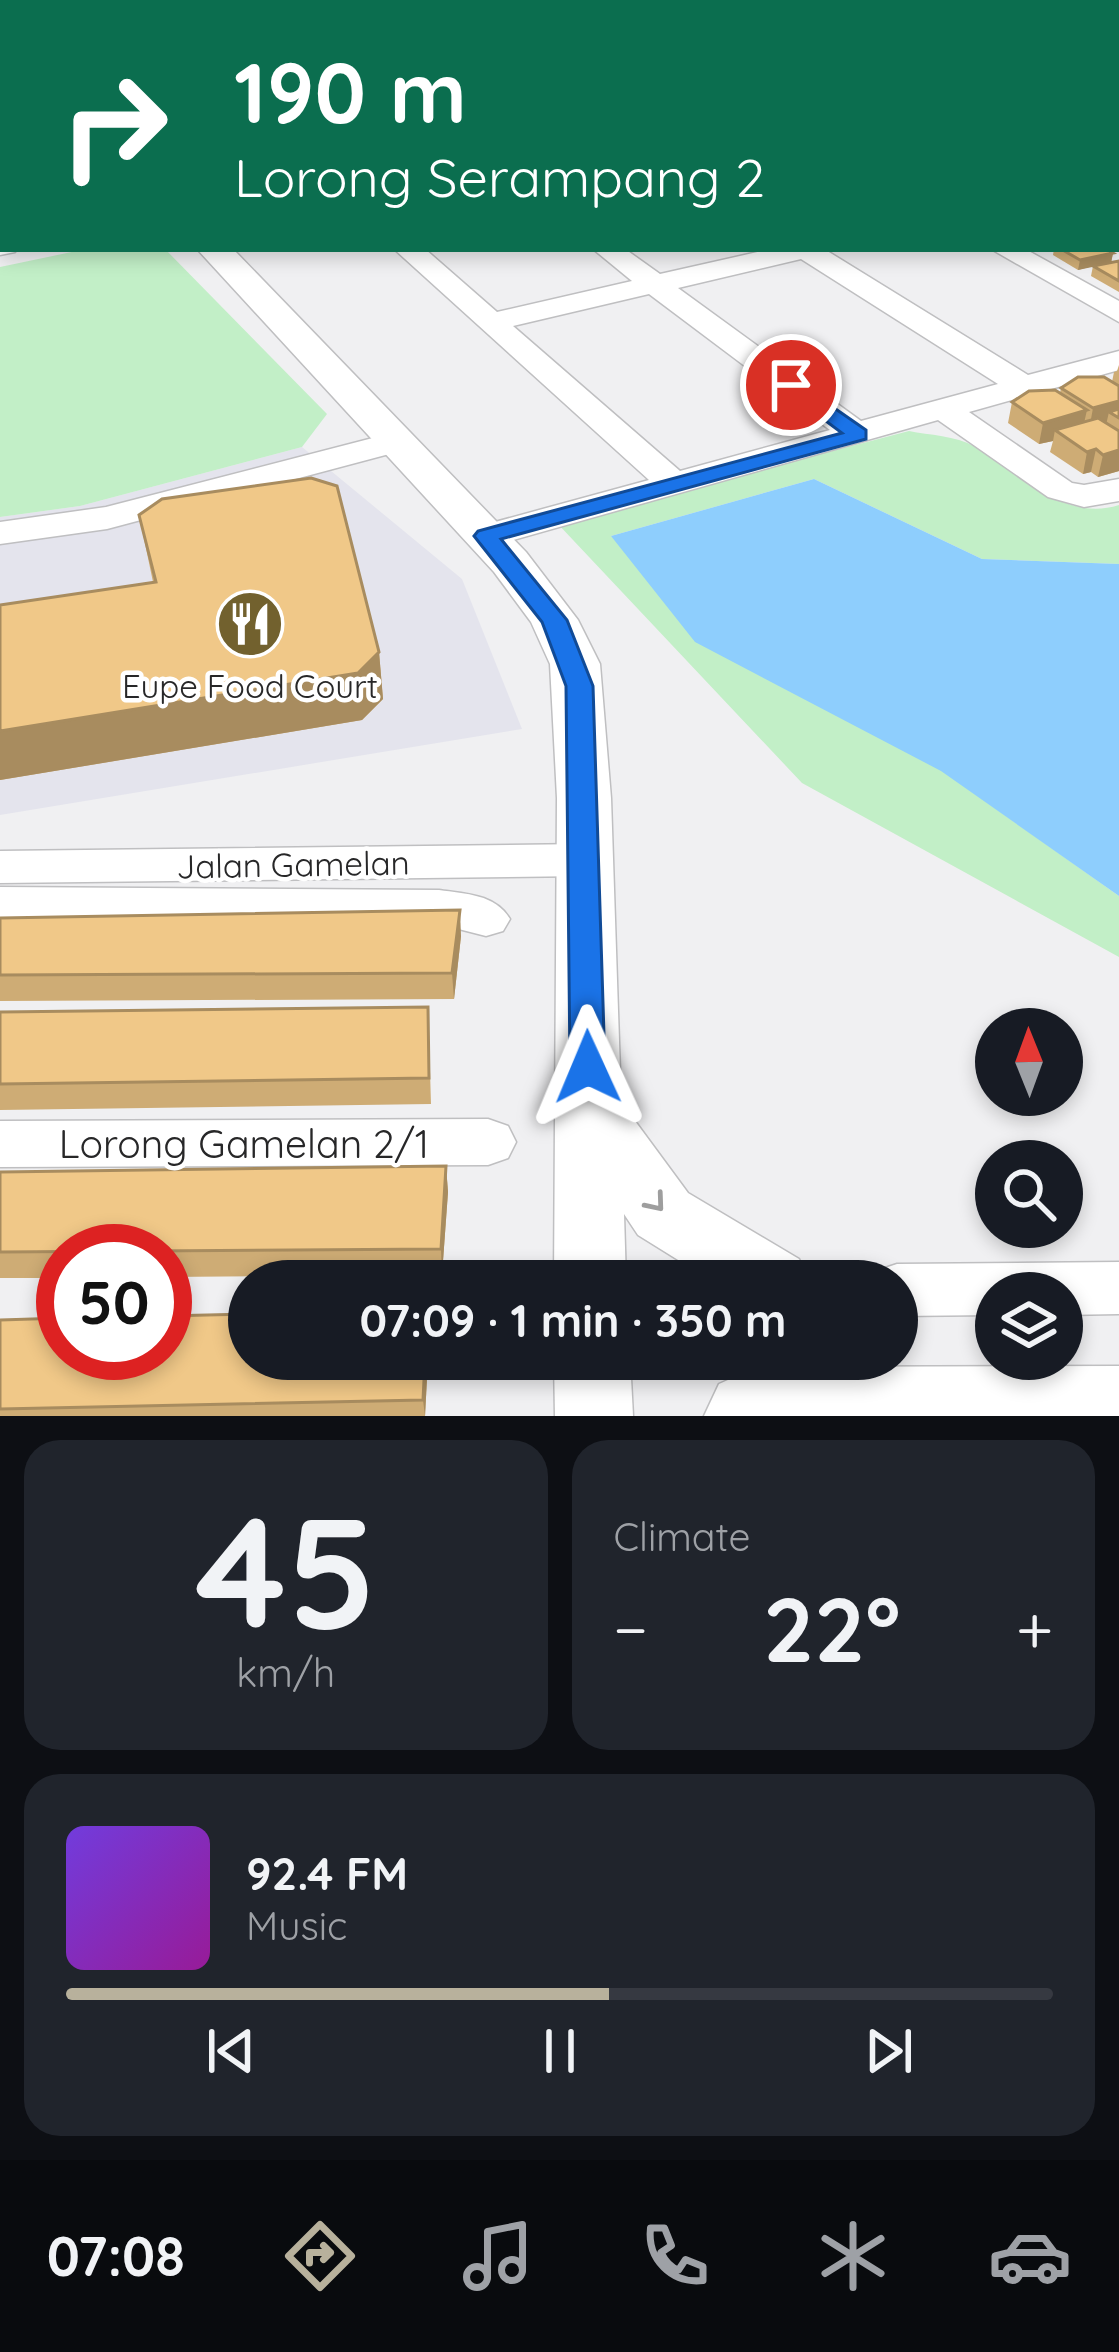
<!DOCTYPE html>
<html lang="en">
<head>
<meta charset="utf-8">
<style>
  body { margin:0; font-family:Quicksand,sans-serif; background:#20242c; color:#f1f3f6; height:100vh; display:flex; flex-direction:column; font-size:45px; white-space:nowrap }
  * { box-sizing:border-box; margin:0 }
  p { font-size:39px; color:#9ea1a6 }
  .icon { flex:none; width:66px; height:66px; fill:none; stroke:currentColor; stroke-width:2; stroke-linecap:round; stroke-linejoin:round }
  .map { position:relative; height:1416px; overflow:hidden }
  .details { display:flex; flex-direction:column; gap:24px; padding:24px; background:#0d0f14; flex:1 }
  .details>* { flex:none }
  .hud { position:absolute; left:0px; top:0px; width:1119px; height:252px; box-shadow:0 6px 18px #0003; background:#0b6e4f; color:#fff; overflow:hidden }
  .needle { width:78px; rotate:359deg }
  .tools { position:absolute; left:975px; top:1008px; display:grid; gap:24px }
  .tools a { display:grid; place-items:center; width:108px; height:108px; border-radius:50%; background:#171b24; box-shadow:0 6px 18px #0003; font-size:60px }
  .speed { position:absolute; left:36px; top:1224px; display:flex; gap:24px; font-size:60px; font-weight:700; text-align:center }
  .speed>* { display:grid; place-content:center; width:156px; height:156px; border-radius:50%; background:#171b24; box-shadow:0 6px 18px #0003; line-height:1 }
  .speed .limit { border:18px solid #d22; background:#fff; color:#111 }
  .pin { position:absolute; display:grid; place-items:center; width:102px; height:102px; color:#fff; margin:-51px; border:6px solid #fff; border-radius:50%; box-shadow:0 3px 12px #0007 }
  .me { position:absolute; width:132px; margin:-66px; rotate:359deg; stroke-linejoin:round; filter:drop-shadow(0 0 9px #0008) }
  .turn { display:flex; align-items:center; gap:42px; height:252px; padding:0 36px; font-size:54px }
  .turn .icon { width:156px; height:156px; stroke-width:2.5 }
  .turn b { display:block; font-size:84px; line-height:102px }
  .big { font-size:90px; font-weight:800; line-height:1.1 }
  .details .card { flex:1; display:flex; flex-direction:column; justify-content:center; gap:18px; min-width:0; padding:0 42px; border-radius:36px; background:#20242c }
  .details .dial { align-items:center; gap:0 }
  .dial b { font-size:156px; line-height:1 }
  .song { display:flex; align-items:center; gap:36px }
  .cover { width:144px; height:144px; border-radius:18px; background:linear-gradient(135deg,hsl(260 70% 55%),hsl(300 70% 35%)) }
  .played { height:12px; border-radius:6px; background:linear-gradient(90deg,#b8b19c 55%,#363941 55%) }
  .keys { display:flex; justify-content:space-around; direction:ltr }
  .heat { display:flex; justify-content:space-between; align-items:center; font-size:66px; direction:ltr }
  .details .tiles { flex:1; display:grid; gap:24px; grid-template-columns:1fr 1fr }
  .card:last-child { grid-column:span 2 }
  .trip { position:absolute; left:228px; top:1260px; width:690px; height:120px; border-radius:60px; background:#171b24; box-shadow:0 6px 18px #0003; font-weight:800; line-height:120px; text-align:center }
  .dock { display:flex; height:192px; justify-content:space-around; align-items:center; background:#090b0e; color:#9ea1a6 }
  .dock .icon { width:84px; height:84px }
  .dock .current { color:#b8b19c }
  .dock b { font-size:54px; color:#f1f3f6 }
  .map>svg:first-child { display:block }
  .built { fill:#e4e4ed }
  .green { fill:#c2efc7 }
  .water { fill:#8ecefd }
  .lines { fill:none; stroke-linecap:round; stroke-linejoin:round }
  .minor-casing { stroke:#bfbfc1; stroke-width:3 }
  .major-casing { stroke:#bfbfc1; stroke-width:3 }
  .minor { fill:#fff; fill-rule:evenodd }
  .major { fill:#fff; fill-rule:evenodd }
  .wall { fill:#ceac75 }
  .shaded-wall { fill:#a88c5f }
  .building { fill:#f0c888; stroke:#a88c5f; stroke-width:3 }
  .oneway { stroke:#9e9e9e }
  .route { fill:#1a73e8; stroke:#114b97; stroke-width:3 }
  .labels { text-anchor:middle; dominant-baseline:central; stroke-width:9; stroke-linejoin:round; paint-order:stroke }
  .poi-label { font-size:33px; fill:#272728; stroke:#fff }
  .street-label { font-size:33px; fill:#272728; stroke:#fff }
  .near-street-label { font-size:39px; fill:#272728; stroke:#fff }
</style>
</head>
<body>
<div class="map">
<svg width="1119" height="1416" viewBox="0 0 1119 1416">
  <rect width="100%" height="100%" fill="#f0f0f2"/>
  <path class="built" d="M302 447 462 579 522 729 0 815V517L80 506Z"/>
  <g class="green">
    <path d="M86 249H165L327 414 302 447 80 506 0 517V267Z"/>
    <path d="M909 431C929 435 956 436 974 446 1018 471 1063 523 1119 505V564L982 559 814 479 611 536 1119 896V957L802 783 557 523Z"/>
  </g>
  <path class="water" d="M814 479 982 559 1119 564V896L941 771 695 642 611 536Z"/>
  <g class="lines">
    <defs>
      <g id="minor">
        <path d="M102 0H141L143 3H104Z"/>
        <path d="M796 0H826L828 3H798Z"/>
        <rect x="1116" y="10" width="3" height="12"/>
        <path d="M0 47 3 48V62L0 61Z"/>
        <rect x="0" y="110" width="3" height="14"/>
        <rect x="1116" y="132" width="3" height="15"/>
        <path d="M1116 199 1119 200V217L1116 216Z"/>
        <path d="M3 211V227L0 228V212Z"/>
        <path d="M394 249H425L497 312 632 281 593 249H625L660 274 771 249H824L1028 375 1119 351V370L969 412 1072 483 1084 485 1119 479V501L1084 507 1048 497 938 420 499 544H473L468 536 473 528 649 480ZM801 259 998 384 861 421 678 288ZM649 294 830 430 680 471 513 326Z"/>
        <path d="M991 249H1025L1119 301V322Z"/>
        <path d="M396 432 408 435 413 442 408 449 107 529 0 544V522L106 507Z"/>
        <path d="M585 844 602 849 608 860 602 871 585 876 0 883V851Z"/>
        <path d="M0 887 439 890C466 894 495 894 510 919L503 931 486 936 439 924 0 921Z"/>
        <path d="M488 1119 508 1126 516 1142 508 1158 488 1165 0 1167V1121Z"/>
        <path d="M1119 1262V1314L1062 1315V1293H996V1315L897 1316V1281H871L876 1271 897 1264Z"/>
        <path d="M1119 1366V1416H704L719 1384 757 1367Z"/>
      </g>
      <g id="major">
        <rect x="1116" y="27" width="3" height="16"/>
        <path d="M0 235 3 249H17L15 252 0 255Z"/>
        <path d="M197 249H233L526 552 578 620 600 664 611 798 621 1102 688 1193 799 1259 809 1281H712L638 1235 624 1214 626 1281H554L557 798 550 664 531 622 494 572Z"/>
        <path d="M554 1359H630L633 1416H555Z"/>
      </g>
    </defs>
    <use href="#minor" class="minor-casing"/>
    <use href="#major" class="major-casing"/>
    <use href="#minor" class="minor"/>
    <use href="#major" class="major"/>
  </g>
  <g class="wall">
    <path d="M1054 249H1106L1113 253 1111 263 1119 261V292L1091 276 1093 266 1078 270 1053 255Z"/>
    <path d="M1119 365V471L1098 477 1091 472 1083 474 1050 452 1053 441 1039 444 1008 423 1012 402 1060 393 1061 388 1112 382 1114 372 1117 371Z"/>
    <path d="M139 515 379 652 383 699 362 720 0 780V605L153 582Z"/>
    <path d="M0 918 461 936 454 999 0 1001Z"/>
    <path d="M428 1007 431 1104 0 1110V1012Z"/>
    <path d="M446 1166 448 1192 442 1275 165 1277V1251H63V1278H0V1172Z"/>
    <path d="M0 1320 249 1359H428L425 1416H0Z"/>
  </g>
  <g class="shaded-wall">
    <path d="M1113 253 1111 263 1078 270 1080 260Z"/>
    <path d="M1119 401V418L1109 412 1106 425 1089 430 1093 408Z"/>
    <path d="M1087 410 1082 432 1055 430 1053 441 1039 444 1043 423Z"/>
    <path d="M1119 447V471L1098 477 1103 455Z"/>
    <path d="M1096 449 1091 472 1083 474 1087 452Z"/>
    <path d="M379 652 383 699 362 720 0 780V731Z"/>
    <path d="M460 910 461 936 454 999 452 973Z"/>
    <path d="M446 1166 448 1192 442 1275 441 1249Z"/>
    <path d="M425 1359H428L425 1416 423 1400Z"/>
  </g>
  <g class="building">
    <path d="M731 0 738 3 712 2 726 0Z"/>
    <path d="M752 0H776L781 3H759Z"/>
    <path d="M1061 249H1106L1113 253 1080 260Z"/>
    <path d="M1119 261V281L1093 266Z"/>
    <path d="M1078 377H1104L1119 386V401L1093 408 1061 388Z"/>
    <path d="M1055 390 1087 410 1043 423 1012 402 1029 391Z"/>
    <path d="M1119 409V418L1109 412Z"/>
    <path d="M1098 418 1119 431V450L1103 455 1096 449 1087 452 1055 430Z"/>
    <path d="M311 478 337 486 379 652 358 673 0 731V605L156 582 139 515 162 499Z"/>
    <path d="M460 910 452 973 0 975V918Z"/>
    <path d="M428 1007 429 1078 0 1084V1012Z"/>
    <path d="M446 1166 441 1249 0 1252V1172Z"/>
    <path d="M249 1314V1359H425L423 1400 0 1409V1320L63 1318V1353H165V1316Z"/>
  </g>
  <defs><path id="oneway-chevron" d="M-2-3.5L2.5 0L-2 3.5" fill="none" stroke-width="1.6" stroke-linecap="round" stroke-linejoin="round" transform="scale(3)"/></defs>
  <use class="oneway" href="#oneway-chevron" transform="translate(656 1203) rotate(50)"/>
  <path class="route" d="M791 378 866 430V439L501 539 567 620 593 686 605 1067 600 1077 588 1081 575 1077 570 1067 566 686 542 622 474 536 478 531 842 433 783 389 780 385Z"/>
  <defs>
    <symbol id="restaurant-disc" viewBox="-11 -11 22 22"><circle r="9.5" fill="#72612e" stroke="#fff"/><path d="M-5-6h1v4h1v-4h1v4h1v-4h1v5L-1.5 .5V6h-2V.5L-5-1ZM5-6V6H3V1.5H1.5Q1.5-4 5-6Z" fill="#fff"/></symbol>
  </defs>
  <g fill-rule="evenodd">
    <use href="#restaurant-disc" x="212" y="586" width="76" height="76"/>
  </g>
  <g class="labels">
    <g class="poi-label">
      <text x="250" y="685">Eupe Food Court</text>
    </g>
    <g class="street-label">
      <text transform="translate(293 864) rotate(-1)">Jalan Gamelan</text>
    </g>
    <g class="near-street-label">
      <text x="244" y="1143">Lorong Gamelan 2/1</text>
    </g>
  </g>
</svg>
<div class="tools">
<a><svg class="needle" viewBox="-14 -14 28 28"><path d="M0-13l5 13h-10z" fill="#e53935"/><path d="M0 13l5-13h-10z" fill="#9ea1a6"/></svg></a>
<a><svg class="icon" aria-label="search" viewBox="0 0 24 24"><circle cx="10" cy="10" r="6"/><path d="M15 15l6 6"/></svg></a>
<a><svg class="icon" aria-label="layers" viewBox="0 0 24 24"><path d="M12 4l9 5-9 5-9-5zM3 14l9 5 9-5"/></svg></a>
</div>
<div class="speed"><div class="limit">50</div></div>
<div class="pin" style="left:791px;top:385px;background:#d93025"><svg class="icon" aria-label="arrive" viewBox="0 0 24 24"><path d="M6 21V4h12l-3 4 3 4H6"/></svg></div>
<svg class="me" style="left:588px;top:1067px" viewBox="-20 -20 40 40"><path d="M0-17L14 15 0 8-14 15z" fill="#1a73e8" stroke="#fff" stroke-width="4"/></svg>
<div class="trip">07:09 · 1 min · 350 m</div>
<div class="hud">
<div class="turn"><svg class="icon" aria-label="right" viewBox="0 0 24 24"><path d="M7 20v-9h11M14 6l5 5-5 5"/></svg><div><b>190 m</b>Lorong Serampang 2</div></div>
</div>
</div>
<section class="details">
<div class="tiles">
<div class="card dial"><b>45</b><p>km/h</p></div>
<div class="card"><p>Climate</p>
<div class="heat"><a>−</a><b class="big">22°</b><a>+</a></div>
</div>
<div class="card">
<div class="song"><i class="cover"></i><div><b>92.4 FM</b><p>Music</p></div></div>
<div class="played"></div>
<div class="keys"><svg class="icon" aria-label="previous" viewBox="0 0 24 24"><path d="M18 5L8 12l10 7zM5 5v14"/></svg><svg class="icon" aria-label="pause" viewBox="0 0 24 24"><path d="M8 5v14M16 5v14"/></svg><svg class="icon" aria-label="next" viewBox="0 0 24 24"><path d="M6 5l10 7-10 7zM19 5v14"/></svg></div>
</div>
</div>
</section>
<nav class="dock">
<b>07:08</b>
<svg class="icon current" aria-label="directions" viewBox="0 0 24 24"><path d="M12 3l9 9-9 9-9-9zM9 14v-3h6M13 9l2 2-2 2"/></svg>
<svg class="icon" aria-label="music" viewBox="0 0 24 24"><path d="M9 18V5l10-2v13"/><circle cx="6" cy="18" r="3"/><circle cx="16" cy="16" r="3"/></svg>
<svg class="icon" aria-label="phone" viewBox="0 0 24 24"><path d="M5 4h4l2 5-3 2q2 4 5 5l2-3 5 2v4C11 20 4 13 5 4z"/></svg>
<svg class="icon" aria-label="climate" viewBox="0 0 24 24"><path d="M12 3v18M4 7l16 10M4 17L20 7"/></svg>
<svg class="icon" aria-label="car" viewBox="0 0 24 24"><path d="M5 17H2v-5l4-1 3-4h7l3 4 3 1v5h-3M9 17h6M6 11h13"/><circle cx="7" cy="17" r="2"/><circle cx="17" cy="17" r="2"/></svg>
</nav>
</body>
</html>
